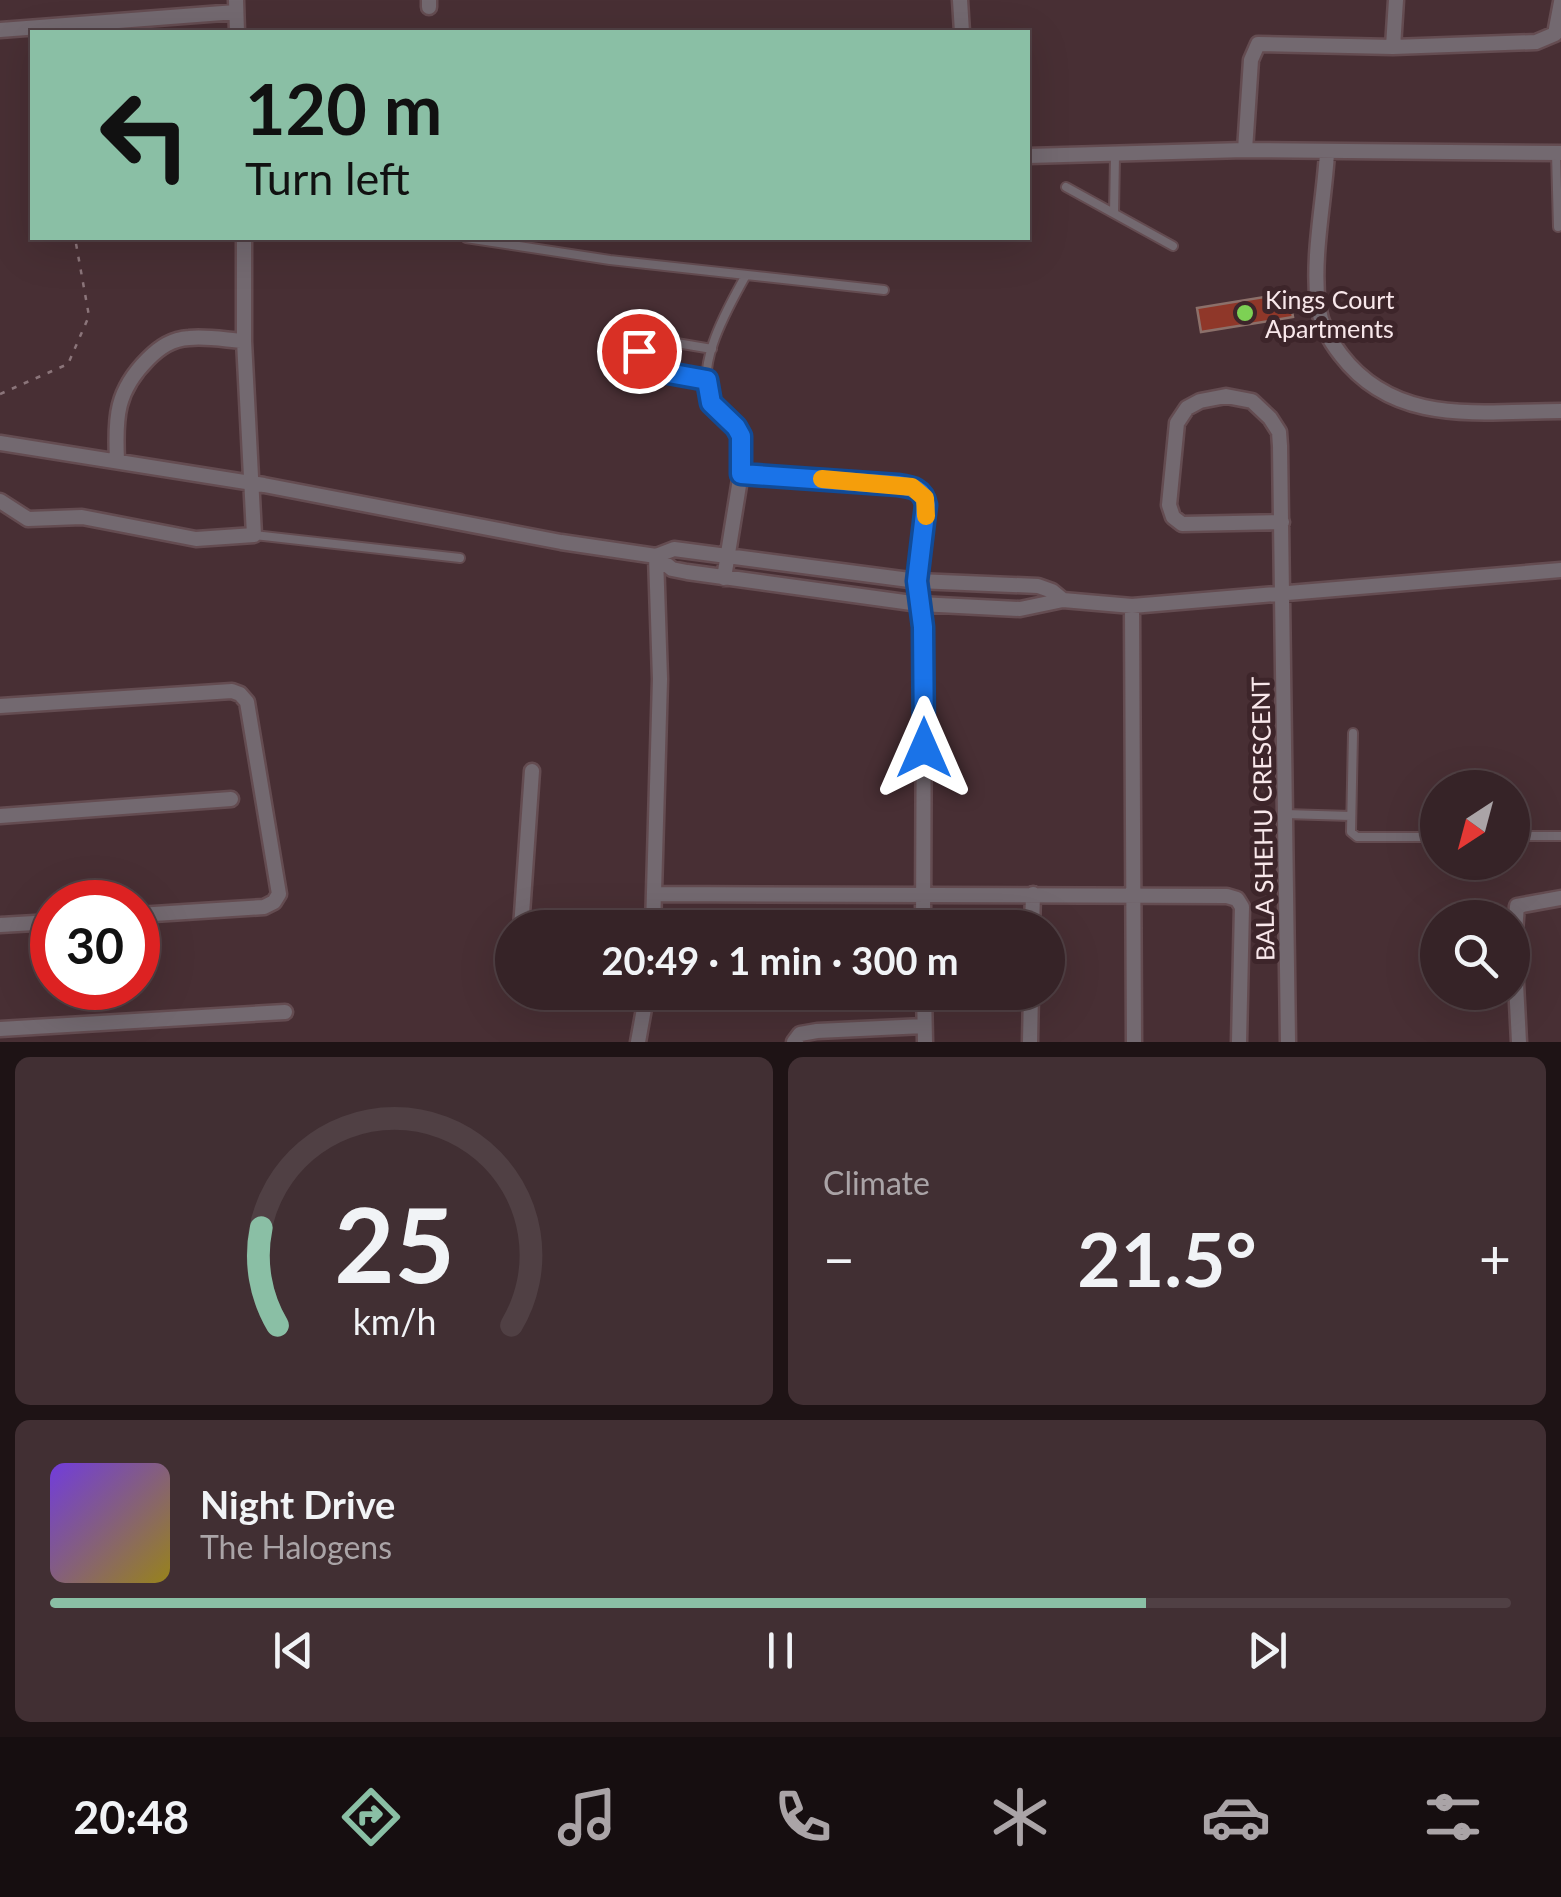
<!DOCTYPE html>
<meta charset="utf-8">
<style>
:root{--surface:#362327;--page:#412f33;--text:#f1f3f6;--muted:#aaa4a7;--line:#504044;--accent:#8abfa5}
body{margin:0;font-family:Lato,sans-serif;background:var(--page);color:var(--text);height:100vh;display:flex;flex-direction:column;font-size:38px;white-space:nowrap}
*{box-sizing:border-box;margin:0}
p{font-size:32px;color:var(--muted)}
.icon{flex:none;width:55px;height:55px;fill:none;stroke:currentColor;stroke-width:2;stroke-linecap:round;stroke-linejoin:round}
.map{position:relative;height:1042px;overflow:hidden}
.side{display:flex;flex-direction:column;gap:15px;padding:15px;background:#1e1315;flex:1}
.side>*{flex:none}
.hud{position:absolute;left:30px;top:30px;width:1000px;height:210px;border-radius:0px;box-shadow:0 10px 40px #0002,0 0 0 2px var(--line);background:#8abfa5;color:#111;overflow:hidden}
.needle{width:65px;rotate:216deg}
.controls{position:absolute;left:1420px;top:770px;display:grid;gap:20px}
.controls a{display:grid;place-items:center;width:110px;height:110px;border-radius:50%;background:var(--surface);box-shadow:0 10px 40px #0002,0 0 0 2px var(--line);font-size:50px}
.speed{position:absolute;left:30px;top:880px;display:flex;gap:20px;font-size:50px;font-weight:700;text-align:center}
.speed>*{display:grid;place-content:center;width:130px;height:130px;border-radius:50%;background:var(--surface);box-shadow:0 10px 40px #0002,0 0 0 2px var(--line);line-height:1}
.speed .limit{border:15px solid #d22;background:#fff;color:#111}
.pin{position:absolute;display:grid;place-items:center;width:85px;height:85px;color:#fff;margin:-42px;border:5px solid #fff;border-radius:50%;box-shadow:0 2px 10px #0007}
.me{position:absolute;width:110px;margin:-55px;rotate:0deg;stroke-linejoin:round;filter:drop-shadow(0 0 8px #0008)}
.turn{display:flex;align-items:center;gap:35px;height:210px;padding:0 50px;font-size:45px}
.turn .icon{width:130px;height:130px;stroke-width:2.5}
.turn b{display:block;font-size:70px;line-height:85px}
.big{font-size:75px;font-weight:700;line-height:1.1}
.side .widget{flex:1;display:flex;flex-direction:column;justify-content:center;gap:15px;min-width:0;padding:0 35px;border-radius:15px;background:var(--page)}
.side .dial{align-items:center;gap:0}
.dial svg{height:260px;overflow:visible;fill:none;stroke:var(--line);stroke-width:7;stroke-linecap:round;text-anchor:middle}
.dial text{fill:var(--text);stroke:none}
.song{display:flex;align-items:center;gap:30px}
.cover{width:120px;height:120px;border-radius:15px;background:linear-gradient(135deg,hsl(260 70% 55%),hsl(50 70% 35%))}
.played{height:10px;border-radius:5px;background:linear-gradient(90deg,var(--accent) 75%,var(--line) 75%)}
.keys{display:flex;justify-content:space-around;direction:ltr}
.heat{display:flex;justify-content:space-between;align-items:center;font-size:55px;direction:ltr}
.side .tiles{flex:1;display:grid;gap:15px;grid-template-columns:1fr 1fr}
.widget:last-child{grid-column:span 2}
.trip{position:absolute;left:495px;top:910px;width:570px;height:100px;border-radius:50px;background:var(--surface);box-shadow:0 10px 40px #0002,0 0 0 2px var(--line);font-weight:700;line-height:100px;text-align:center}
.menu{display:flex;height:160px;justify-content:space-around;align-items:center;background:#160e10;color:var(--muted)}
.menu .icon{width:70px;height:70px}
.menu .current{color:var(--accent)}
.menu b{font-size:45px;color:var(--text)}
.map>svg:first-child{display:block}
.building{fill:#8f3729;stroke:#8c706a;stroke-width:2.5}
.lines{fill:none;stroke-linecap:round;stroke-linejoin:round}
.service-casing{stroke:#644c51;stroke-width:12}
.minor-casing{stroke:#644c51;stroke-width:19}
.path{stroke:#8b757a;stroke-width:2.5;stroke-dasharray:5 8;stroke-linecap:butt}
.service{stroke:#736970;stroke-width:8}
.minor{stroke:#736970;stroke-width:14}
.route-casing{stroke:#114b97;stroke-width:25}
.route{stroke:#1a73e8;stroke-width:18}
.slow{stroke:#f59e0b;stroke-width:18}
.poi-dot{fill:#7dd154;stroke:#3d252a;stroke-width:4}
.labels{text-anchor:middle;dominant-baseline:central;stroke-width:10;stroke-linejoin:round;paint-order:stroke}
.poi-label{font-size:25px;fill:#f8e7ea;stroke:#3d252a;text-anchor:start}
.street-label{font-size:25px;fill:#f8e7ea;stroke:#3d252a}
</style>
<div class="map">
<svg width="1561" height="1042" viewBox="0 0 1561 1042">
<rect width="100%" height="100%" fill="#482f34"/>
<!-- building -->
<path class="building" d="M1289,293L1293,317L1201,332L1197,308Z"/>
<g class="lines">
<defs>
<path id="service" d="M1556,153L1558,227
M1066,187L1173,246
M1114,213L1115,156
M466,238L610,260L884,290
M707,380L657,371L640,358L641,345L653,339L712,349
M741,473C741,460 745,439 737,427C731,419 720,415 714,406C690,371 729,306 746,275
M254,535L460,558
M1353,733L1351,832L1357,837H1438
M1285,814L1351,816
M1512,836H1561"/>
<path id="minor" d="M236,0L237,32
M429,0V7
M960,0L962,32
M0,30L236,12
M1393,47L1396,0
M1245,150L1251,60L1258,44L1393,47L1536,42L1555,34L1561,2
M1327,153C1324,203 1312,256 1318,306C1321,325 1329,340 1341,355C1396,427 1481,411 1561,411
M1028,156L1245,150L1561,153
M0,443L264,485L561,542L656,556L674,549L917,581L1038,586L1052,591L1063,600
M117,460C115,417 116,391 148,359C160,347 172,339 189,338C207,336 227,340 244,341
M0,501L28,519L82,517L196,539L254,535L244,341V238
M1282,522L1182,524L1173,517L1169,505L1177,423L1187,408L1200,401L1226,396L1252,401L1270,418L1279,432L1280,446L1288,1042
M656,556L672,569L687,572L919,604L1020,609L1063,600L1132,606L1561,570
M724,578L741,473L912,487L925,498V520L917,581L924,673L923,928
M1132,606L1134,1042
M0,706L232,691L240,694L247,702L279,894L274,902L264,907L138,915
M0,816L231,799
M654,894L1227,896L1237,899L1242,907L1239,1042
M0,925L52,922
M521,928L532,771
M653,928L660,679L656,556
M1032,928L1033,894
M924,992L925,1042
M0,1029L285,1012
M638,1042L647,992
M794,1042L800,1034L817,1031L924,1026
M1030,1042L1031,992
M1519,1042L1514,944L1517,906L1561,898"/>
</defs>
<!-- service casing -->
<use href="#service" class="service-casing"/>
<!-- minor casing -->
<use href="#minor" class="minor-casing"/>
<!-- path -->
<path class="path" d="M0,394L68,364L89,316L75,238"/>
<!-- service -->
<use href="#service" class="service"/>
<!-- minor -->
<use href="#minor" class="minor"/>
</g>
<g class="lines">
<defs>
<path id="route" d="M639,351L640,358L657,371L707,380L711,403L736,427L741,436V474L898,485C913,487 923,489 926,505L917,581L923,627L924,748"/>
</defs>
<!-- route casing -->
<use href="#route" class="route-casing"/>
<!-- route -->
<use href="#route" class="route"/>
<!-- slow -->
<path class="slow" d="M822,479L912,487L925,498L926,516"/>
</g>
<!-- markers -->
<circle class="poi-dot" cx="1245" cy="313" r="10"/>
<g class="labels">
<!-- poi labels -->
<g class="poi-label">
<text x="1265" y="299">Kings Court<tspan x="1265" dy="29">Apartments</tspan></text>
</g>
<!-- street labels -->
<g class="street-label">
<text transform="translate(1262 819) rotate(-91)">BALA SHEHU CRESCENT</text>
</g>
</g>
</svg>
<div class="controls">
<a><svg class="needle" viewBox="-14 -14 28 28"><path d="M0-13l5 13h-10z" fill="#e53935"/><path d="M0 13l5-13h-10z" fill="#aaa4a7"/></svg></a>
<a><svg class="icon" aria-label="search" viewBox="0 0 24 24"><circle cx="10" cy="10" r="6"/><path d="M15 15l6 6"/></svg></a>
</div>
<div class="speed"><div class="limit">30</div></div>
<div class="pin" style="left:639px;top:351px;background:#d93025"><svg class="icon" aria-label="arrive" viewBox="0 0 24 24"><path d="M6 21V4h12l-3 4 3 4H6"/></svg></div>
<svg class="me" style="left:924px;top:748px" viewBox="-20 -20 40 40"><path d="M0-17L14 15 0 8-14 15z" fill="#1a73e8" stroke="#fff" stroke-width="4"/></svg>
<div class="trip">20:49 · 1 min · 300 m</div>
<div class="hud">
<div class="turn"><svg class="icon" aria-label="left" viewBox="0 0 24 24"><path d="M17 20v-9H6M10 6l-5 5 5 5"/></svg><div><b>120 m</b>Turn left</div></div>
</div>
</div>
<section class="side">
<div class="tiles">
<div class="widget dial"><svg viewBox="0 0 100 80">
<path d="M14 69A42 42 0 1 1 86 69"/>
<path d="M14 69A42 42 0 0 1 9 39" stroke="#8abfa5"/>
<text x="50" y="56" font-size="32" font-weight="700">25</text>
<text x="50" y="72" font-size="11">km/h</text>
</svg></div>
<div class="widget"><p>Climate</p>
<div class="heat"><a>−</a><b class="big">21.5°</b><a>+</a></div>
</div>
<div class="widget">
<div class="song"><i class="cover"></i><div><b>Night Drive</b><p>The Halogens</p></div></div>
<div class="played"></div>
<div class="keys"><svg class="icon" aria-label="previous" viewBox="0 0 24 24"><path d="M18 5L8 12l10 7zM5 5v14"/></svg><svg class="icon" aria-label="pause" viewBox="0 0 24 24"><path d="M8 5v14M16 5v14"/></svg><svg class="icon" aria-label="next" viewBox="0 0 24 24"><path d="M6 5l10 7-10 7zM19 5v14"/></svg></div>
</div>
</div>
</section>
<nav class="menu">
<b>20:48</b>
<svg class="icon current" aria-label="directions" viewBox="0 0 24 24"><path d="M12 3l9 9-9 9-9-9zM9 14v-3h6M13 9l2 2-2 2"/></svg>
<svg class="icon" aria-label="music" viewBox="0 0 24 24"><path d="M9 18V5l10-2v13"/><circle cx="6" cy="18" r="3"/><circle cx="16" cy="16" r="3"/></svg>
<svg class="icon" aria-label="phone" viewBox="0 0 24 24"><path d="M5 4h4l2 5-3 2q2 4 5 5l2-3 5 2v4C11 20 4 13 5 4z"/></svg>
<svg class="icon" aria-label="climate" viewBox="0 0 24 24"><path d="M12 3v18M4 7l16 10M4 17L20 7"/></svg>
<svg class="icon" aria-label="car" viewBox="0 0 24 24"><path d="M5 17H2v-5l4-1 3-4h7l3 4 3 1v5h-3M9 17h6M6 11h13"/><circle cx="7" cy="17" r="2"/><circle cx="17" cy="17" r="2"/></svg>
<svg class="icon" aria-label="filters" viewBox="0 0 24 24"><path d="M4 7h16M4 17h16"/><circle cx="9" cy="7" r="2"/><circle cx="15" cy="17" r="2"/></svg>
</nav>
